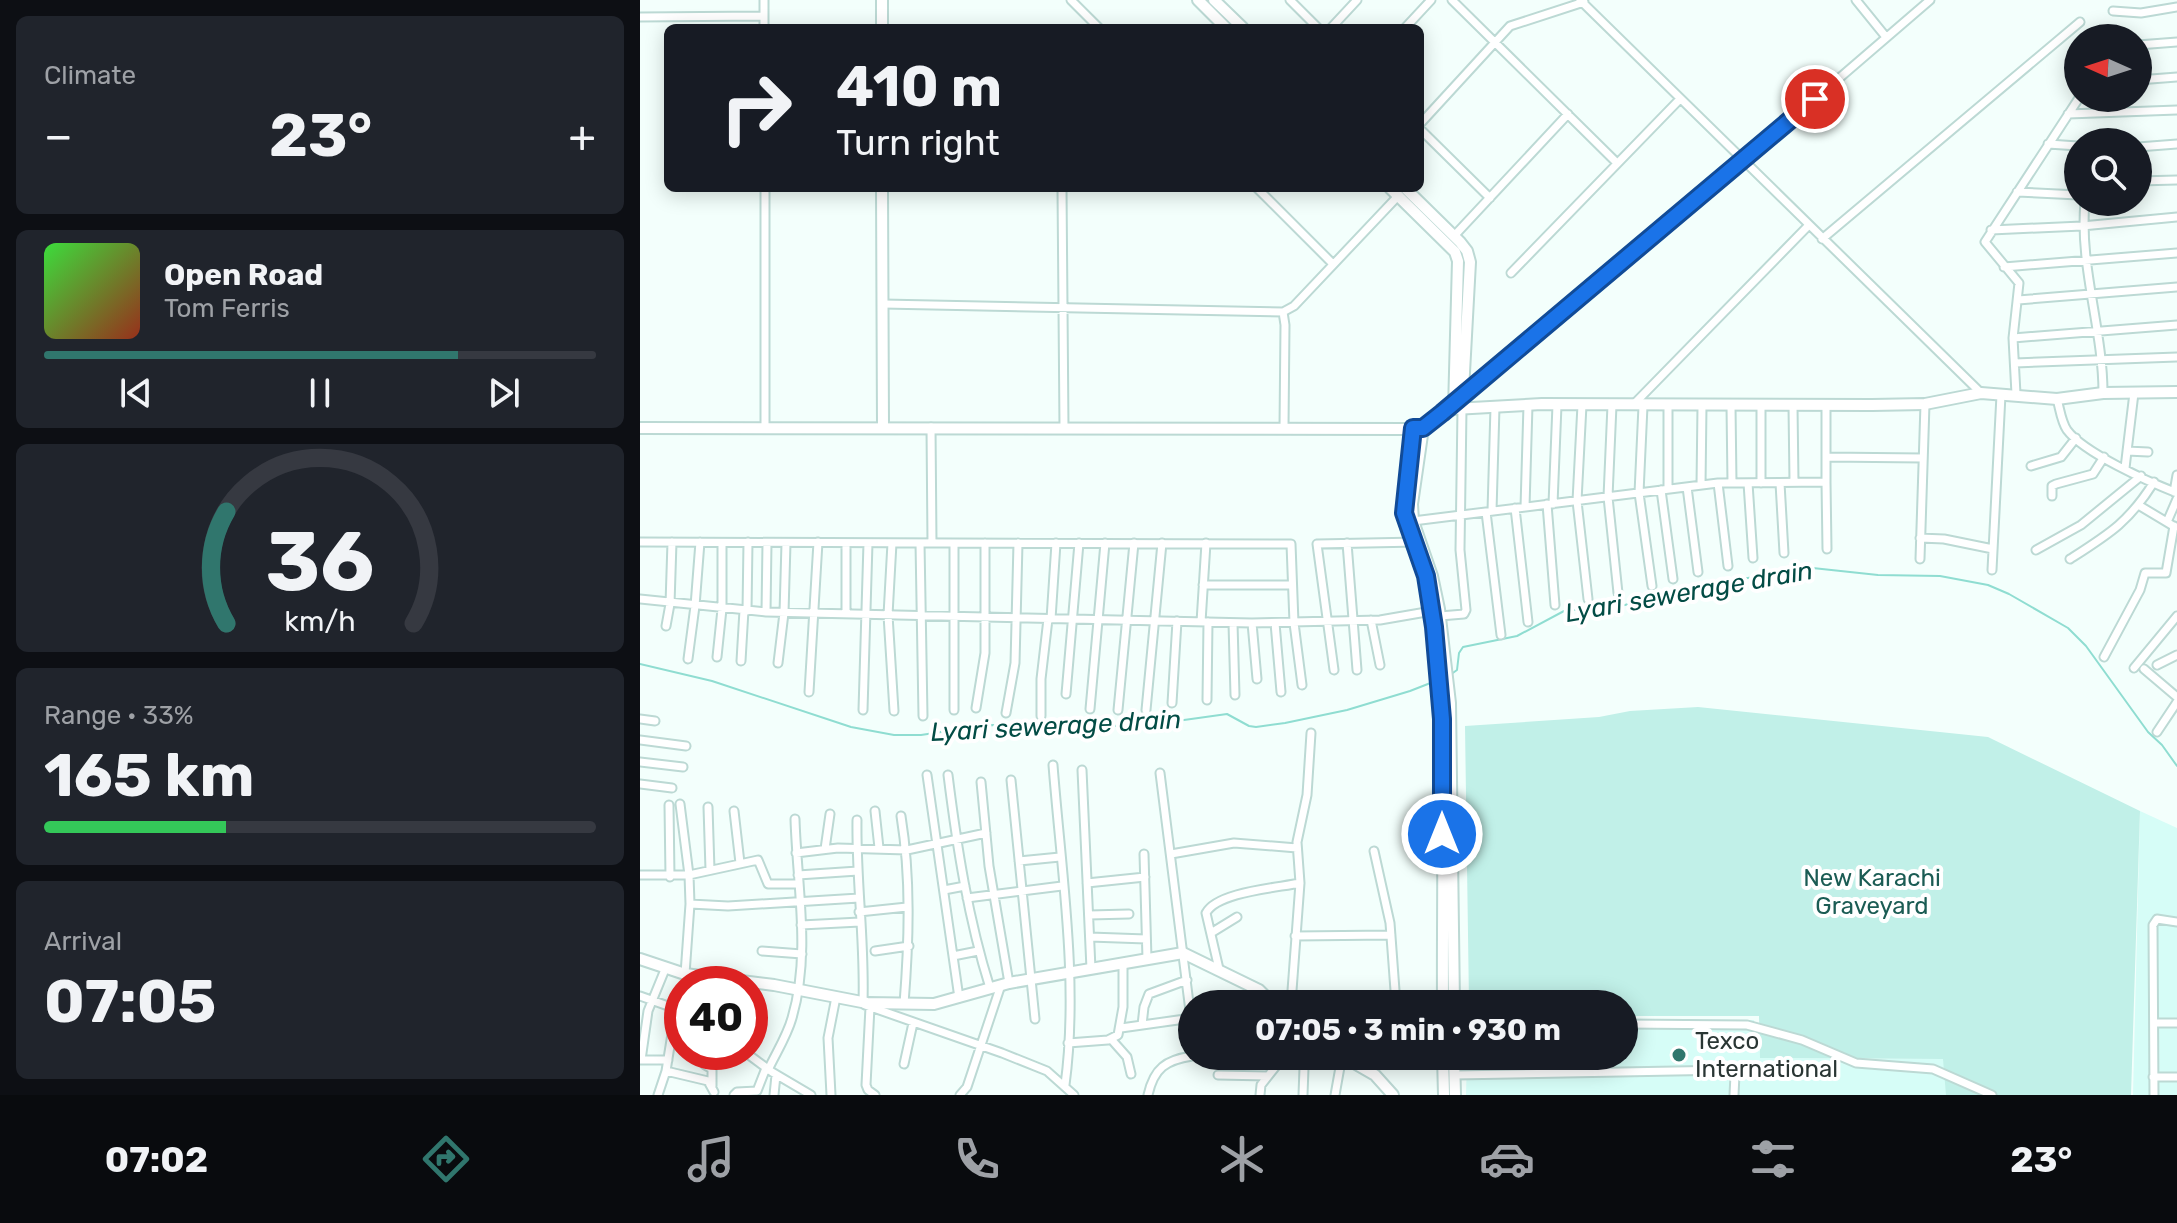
<!DOCTYPE html>
<meta charset="utf-8">
<style>
:root{--surface:#171b24;--page:#20242c;--text:#f1f3f6;--muted:#9ea1a6;--line:#363941;--accent:#30766d}
body{margin:0;font-family:Rubik,sans-serif;background:var(--page);color:var(--text);height:100vh;display:flex;flex-direction:column;font-size:30px;white-space:nowrap}
*{box-sizing:border-box;margin:0}
p{font-size:26px;color:var(--muted)}
.icon{flex:none;width:44px;height:44px;fill:none;stroke:currentColor;stroke-width:2;stroke-linecap:round;stroke-linejoin:round}
.map{position:relative;flex:1;overflow:hidden}
.details{display:flex;flex-direction:column;gap:16px;padding:16px;background:#0d0f14;width:640px}
.details>*{flex:none}
.guide{position:absolute;left:24px;top:24px;width:760px;height:168px;border-radius:12px;box-shadow:0 4px 20px #0003;background:#171b24;color:var(--text);overflow:hidden}
.needle{width:52px;rotate:273deg}
.tools{position:absolute;left:1424px;top:24px;display:grid;gap:16px}
.tools a{display:grid;place-items:center;width:88px;height:88px;border-radius:50%;background:var(--surface);box-shadow:0 4px 20px #0003;font-size:40px}
.speed{position:absolute;left:24px;top:966px;display:flex;gap:16px;font-size:40px;font-weight:700;text-align:center}
.speed>*{display:grid;place-content:center;width:104px;height:104px;border-radius:50%;background:var(--surface);box-shadow:0 4px 20px #0003;line-height:1}
.speed .limit{border:12px solid #d22;background:#fff;color:#111}
.pin{position:absolute;display:grid;place-items:center;width:68px;height:68px;color:#fff;margin:-34px;border:4px solid #fff;border-radius:50%;box-shadow:0 2px 8px #0007}
.me{position:absolute;width:88px;margin:-44px;rotate:0deg;stroke-linejoin:round;filter:drop-shadow(0 0 6px #0008)}
.turn{display:flex;align-items:center;gap:28px;height:168px;padding:0 40px;font-size:36px}
.turn .icon{width:104px;height:104px;stroke-width:2.5}
.turn b{display:block;font-size:56px;line-height:68px}
.big{font-size:60px;font-weight:700;line-height:1.1}
.details .tile{flex:1;display:flex;flex-direction:column;justify-content:center;gap:12px;min-width:0;padding:0 28px;border-radius:12px;background:var(--page)}
.details .dial{align-items:center;gap:0}
.dial svg{height:208px;overflow:visible;fill:none;stroke:var(--line);stroke-width:7;stroke-linecap:round;text-anchor:middle}
.dial text{fill:var(--text);stroke:none}
.song{display:flex;align-items:center;gap:24px}
.cover{width:96px;height:96px;border-radius:12px;background:linear-gradient(135deg,hsl(120 70% 55%),hsl(10 70% 35%))}
.played{height:8px;border-radius:4px;background:linear-gradient(90deg,var(--accent) 75%,var(--line) 75%)}
.keys{display:flex;justify-content:space-around;direction:ltr}
.heat{display:flex;justify-content:space-between;align-items:center;font-size:44px;direction:ltr}
.charge{height:12px;border-radius:6px;background:linear-gradient(90deg,#34c759 33%,var(--line) 0)}
.trip{position:absolute;left:538px;top:990px;width:460px;height:80px;border-radius:40px;background:var(--surface);box-shadow:0 4px 20px #0003;font-weight:700;line-height:80px;text-align:center}
.tab-bar{display:flex;height:128px;justify-content:space-around;align-items:center;background:#090b0e;color:var(--muted)}
.tab-bar .icon{width:56px;height:56px}
.tab-bar .current{color:var(--accent)}
.tab-bar b{font-size:36px;color:var(--text)}
main{display:flex;flex:1;min-height:0}
.map>svg:first-child{display:block}
.built{fill:#d6fdf7}
.green{fill:#c1f0e8}
.lines{fill:none;stroke-linecap:round;stroke-linejoin:round}
.stream{stroke:#8fddd1;stroke-width:2}
.street-casing{stroke:#bcd9d4;stroke-width:11}
.secondary-casing{stroke:#bcd9d4;stroke-width:14}
.street{stroke:#fff;stroke-width:7}
.secondary{stroke:#fff;stroke-width:10}
.route-casing{stroke:#114b97;stroke-width:20}
.route{stroke:#1a73e8;stroke-width:14}
.poi-dot{fill:#30766d;stroke:#fff;stroke-width:3}
.labels{text-anchor:middle;dominant-baseline:central;stroke-width:8;stroke-linejoin:round;paint-order:stroke}
.park-label{font-size:24px;fill:#1b5c54;stroke:#fff}
.poi-label{font-size:24px;fill:#2a3634;stroke:#fff;text-anchor:start}
.water-label{font-size:26px;font-style:italic;fill:#034c45;stroke:#fff}
</style>
<main>
<section class="details">
<div class="tile"><p>Climate</p>
<div class="heat"><a>−</a><b class="big">23°</b><a>+</a></div>
</div>
<div class="tile">
<div class="song"><i class="cover"></i><div><b>Open Road</b><p>Tom Ferris</p></div></div>
<div class="played"></div>
<div class="keys"><svg class="icon" aria-label="previous" viewBox="0 0 24 24"><path d="M18 5L8 12l10 7zM5 5v14"/></svg><svg class="icon" aria-label="pause" viewBox="0 0 24 24"><path d="M8 5v14M16 5v14"/></svg><svg class="icon" aria-label="next" viewBox="0 0 24 24"><path d="M6 5l10 7-10 7zM19 5v14"/></svg></div>
</div>
<div class="tile dial"><svg viewBox="0 0 100 80">
<path d="M14 69A42 42 0 1 1 86 69"/>
<path d="M14 69A42 42 0 0 1 14 26" stroke="#30766d"/>
<text x="50" y="56" font-size="32" font-weight="700">36</text>
<text x="50" y="72" font-size="11">km/h</text>
</svg></div>
<div class="tile"><p>Range · 33%</p><b class="big">165 km</b><div class="charge"></div></div>
<div class="tile"><p>Arrival</p><b class="big">07:05</b></div>
</section>
<div class="map">
<svg width="1537" height="1095" viewBox="0 0 1537 1095">
<rect width="100%" height="100%" fill="#f3fffc"/>
<!-- built -->
<path class="built" d="M1500,811L1537,828V1095H1493Z
M1114,1020L1121,1058L1306,1059L1308,1095H826L827,1056H984V1021Z"/>
<!-- green -->
<path class="green" d="M1058,707L1348,737L1500,811L1491,1095H1306L1303,1059L1120,1058L1119,1016H984V1004H829L825,726L959,717L990,711Z"/>
<g class="lines">
<!-- stream -->
<path class="stream" d="M0,664L72,681L211,727L254,735H281L347,725L501,726L587,714L609,726L616,727L645,723L707,710L770,691L793,682
M810,675L817,670L819,653L823,647L877,636L924,611L985,605L1041,588L1121,576L1154,566L1238,575L1300,576L1348,585L1369,594L1428,628L1446,646L1508,732L1522,745L1537,766"/>
<defs>
<path id="street" d="M124,0V28
M431,0L459,28
M650,0L678,28
M812,0L977,163
M940,0L1341,393
M1216,0L1246,37
M1473,11L1501,13L1537,7
M0,17L124,16
M691,28L717,0
M765,28L791,0
M1498,45L1537,42
M1498,80L1537,77
M1428,114L1537,110
M780,124L870,26L944,2
M780,129L850,198
M1408,144L1438,146
M1498,147L1537,144
M1498,181L1537,180
M125,188V427
M422,188L424,427
M617,188L692,263
M1377,192L1438,195
M1445,202C1439,266 1463,329 1463,393
M1351,230L1442,226L1537,217
M814,236L928,114
M1182,239L1440,22
M1364,267L1537,253
M871,273L1040,99
M1378,300L1537,287
M243,304L643,312L645,325L644,427
M643,312L654,306L759,195
M1373,338L1537,325
M1375,363L1537,357
M1376,394L1373,338L1379,283L1345,242L1439,98
M821,396L1103,161L1290,0
M1417,399C1420,409 1421,421 1427,430C1444,453 1509,482 1537,493
M994,404L1168,226
M942,405L937,501L948,599
M972,405L968,497L978,593
M1003,406L999,493L1012,586
M1091,406L1092,483
M1121,406V483
M1153,406L1154,482
M291,427L292,543
M1487,451L1508,452
M1186,457L1283,458
M1391,466L1421,457L1436,438
M1485,468L1494,393
M1186,482L1187,549
M1078,483L1088,566
M1108,483L1113,558
M1140,483L1144,553
M1061,485L1062,406
M1047,487L1058,572
M1028,489V406
M1021,490L1033,579
M1534,492L1537,475
M1412,496V486L1416,484L1453,474L1464,457
M907,504L915,605
M913,504L917,405
M1500,506L1535,527
M885,507L888,405
M875,508L888,622
M852,511L855,407
M846,512L861,635
M773,521L1078,483L1186,482V406
M1527,522L1537,499
M1280,538L1304,539L1353,549
M0,542L651,544L654,623L662,685
M252,543L248,615L254,711
M280,543L283,716
M314,543V710
M707,543L717,670
M1396,550L1441,525L1501,476
M1280,559L1285,404
M1430,559C1469,534 1489,522 1514,482
M1352,570L1361,395
M563,585H652
M0,599L126,612L612,623L740,620L792,611
M107,611L108,542
M126,612L127,543
M206,614V543
M800,616L824,614L826,610L820,550L822,409
M411,619L416,543
M731,620L740,665
M561,622L566,543
M593,623L595,695
M612,623L617,679
M635,623L641,692
M26,626L30,604L32,542
M77,657L82,609V543
M1464,657L1500,590L1505,573H1526L1534,526
M48,659L55,606L60,542
M101,661L104,610
M138,663L144,613L146,543
M1517,665L1537,655
M1494,668L1537,616
M1504,669L1537,697
M694,670L677,544L778,542
M169,692L178,542
M426,694L439,543
M567,700L568,622
M532,703L537,621
M336,708L345,653V543
M450,709L465,543
M223,710L228,543
M478,710L494,543
M506,710L522,543
M366,713L375,663L378,543
M401,716V679L408,619
M0,719L15,721
M1517,732L1537,702
M0,740L46,746
M0,762L43,767
M413,765C421,869 439,982 425,1085
M442,770L451,969
M520,773L551,1019
M287,775L319,998
M308,775C317,847 328,918 350,988
M371,780L395,1019
M341,782L349,866L369,983
M0,784L32,788
M40,804L49,875L50,904L45,974
M29,805L30,877
M68,807L70,870
M94,811L100,863
M235,811L239,848
M261,816C271,878 269,941 264,1004
M217,820C216,881 225,941 223,1002
M185,849L190,814
M734,851L750,923L756,1004
M156,853L198,848L267,850L346,833
M504,854L507,959
M531,854L594,843L657,848
M379,861L420,857
M0,875H49L118,860L128,884H158
M158,875L218,871
M447,883L505,877
M304,890L325,886
M327,898L422,886
M50,904L88,906L219,898
M219,912L267,907
M449,915L489,914
M161,925L220,922
M571,933L597,917
M655,936L751,935
M450,937L506,939
M122,951L162,954
M235,951L269,946
M313,956L338,951
M579,969L566,913C577,892 636,888 660,883
M0,996L42,1011
M651,1004L660,883L657,842L667,795L671,733
M225,1005L362,1053L407,1071L434,1095
M230,1007L226,1085L228,1090L235,1095
M1514,1023H1537
M984,1024L1107,1025L1162,1040L1216,1063L1293,1069L1352,1095
M502,1025L504,1007L509,994L547,980
M481,1028L552,1018
M471,1039L487,1057L491,1074
M428,1043L468,1040L478,1035L483,1007V963
M105,1052L132,1072L171,1095
M0,1060H28
M1,1060L8,1011L26,967
M264,1064L273,1023
M65,1065L72,1069V1086
M128,1070C136,1053 147,1036 152,1018C171,954 157,886 155,819
M26,1071L68,1081L74,1092
M578,1075L628,1076
M814,1075L1090,1070L1095,1075L1094,1095
M1513,1077H1537
M18,1095L26,1071L36,1009
M94,1095L97,1092L117,1091L126,1068
M134,1095L136,1075
M191,1095L188,1038L196,997
M320,1095L327,1087L361,985
M508,1095C514,1068 526,1060 552,1056
M620,1095L621,1085L644,1056
M663,1095L664,1068L669,1056
M695,1095L702,1056
M1514,1095L1513,925L1517,919L1537,922"/>
<path id="secondary" d="M242,0V28
M558,0L586,28
M574,0L603,28
M242,188L243,426
M750,188L815,252L818,261L814,409
M765,188L820,242L827,251L830,262L822,409
M0,428L767,429C792,427 792,415 814,409L902,404L1232,405L1285,404L1341,393L1417,399L1463,393L1537,392
M773,428L764,513L777,553
M783,428L772,504L773,521L792,576L799,609L810,703L814,1004
M787,583C809,722 802,864 803,1004
M0,959L45,974L134,985L227,1003L294,1004L369,983L543,953L619,990L633,1004
M702,1056L735,1075L753,1095
M803,1056L804,1095
M814,1056L815,1095"/>
</defs>
<!-- street casing -->
<use href="#street" class="street-casing"/>
<!-- secondary casing -->
<use href="#secondary" class="secondary-casing"/>
<!-- street -->
<use href="#street" class="street"/>
<!-- secondary -->
<use href="#secondary" class="secondary"/>
</g>
<g class="lines">
<defs>
<path id="route" d="M802,834V719L794,627L786,576L764,513L773,428H783L802,413L1175,99"/>
</defs>
<!-- route casing -->
<use href="#route" class="route-casing"/>
<!-- route -->
<use href="#route" class="route"/>
</g>
<!-- markers -->
<circle class="poi-dot" cx="1039" cy="1055" r="8"/>
<g class="labels">
<!-- park labels -->
<g class="park-label">
<text x="1232" y="878">New Karachi<tspan x="1232" dy="28">Graveyard</tspan></text>
</g>
<!-- poi labels -->
<g class="poi-label">
<text x="1055" y="1041">Texco<tspan x="1055" dy="28">International</tspan></text>
</g>
<!-- water labels -->
<g class="water-label">
<text transform="translate(1049 592) rotate(-10)">Lyari sewerage drain</text>
<text transform="translate(416 726) rotate(-3)">Lyari sewerage drain</text>
</g>
</g>
</svg>
<div class="tools">
<a><svg class="needle" viewBox="-14 -14 28 28"><path d="M0-13l5 13h-10z" fill="#e53935"/><path d="M0 13l5-13h-10z" fill="#9ea1a6"/></svg></a>
<a><svg class="icon" aria-label="search" viewBox="0 0 24 24"><circle cx="10" cy="10" r="6"/><path d="M15 15l6 6"/></svg></a>
</div>
<div class="speed"><div class="limit">40</div></div>
<div class="pin" style="left:1175px;top:99px;background:#d93025"><svg class="icon" aria-label="arrive" viewBox="0 0 24 24"><path d="M6 21V4h12l-3 4 3 4H6"/></svg></div>
<svg class="me" style="left:802px;top:834px" viewBox="-20 -20 40 40"><circle r="17" fill="#1a73e8" stroke="#fff" stroke-width="3"/><path d="M0-11L8 9 0 5-8 9z" fill="#fff"/></svg>
<div class="trip">07:05 · 3 min · 930 m</div>
<div class="guide">
<div class="turn"><svg class="icon" aria-label="right" viewBox="0 0 24 24"><path d="M7 20v-9h11M14 6l5 5-5 5"/></svg><div><b>410 m</b>Turn right</div></div>
</div>
</div>
</main>
<nav class="tab-bar">
<b>07:02</b>
<svg class="icon current" aria-label="directions" viewBox="0 0 24 24"><path d="M12 3l9 9-9 9-9-9zM9 14v-3h6M13 9l2 2-2 2"/></svg>
<svg class="icon" aria-label="music" viewBox="0 0 24 24"><path d="M9 18V5l10-2v13"/><circle cx="6" cy="18" r="3"/><circle cx="16" cy="16" r="3"/></svg>
<svg class="icon" aria-label="phone" viewBox="0 0 24 24"><path d="M5 4h4l2 5-3 2q2 4 5 5l2-3 5 2v4C11 20 4 13 5 4z"/></svg>
<svg class="icon" aria-label="climate" viewBox="0 0 24 24"><path d="M12 3v18M4 7l16 10M4 17L20 7"/></svg>
<svg class="icon" aria-label="car" viewBox="0 0 24 24"><path d="M5 17H2v-5l4-1 3-4h7l3 4 3 1v5h-3M9 17h6M6 11h13"/><circle cx="7" cy="17" r="2"/><circle cx="17" cy="17" r="2"/></svg>
<svg class="icon" aria-label="filters" viewBox="0 0 24 24"><path d="M4 7h16M4 17h16"/><circle cx="9" cy="7" r="2"/><circle cx="15" cy="17" r="2"/></svg>
<b>23°</b>
</nav>
